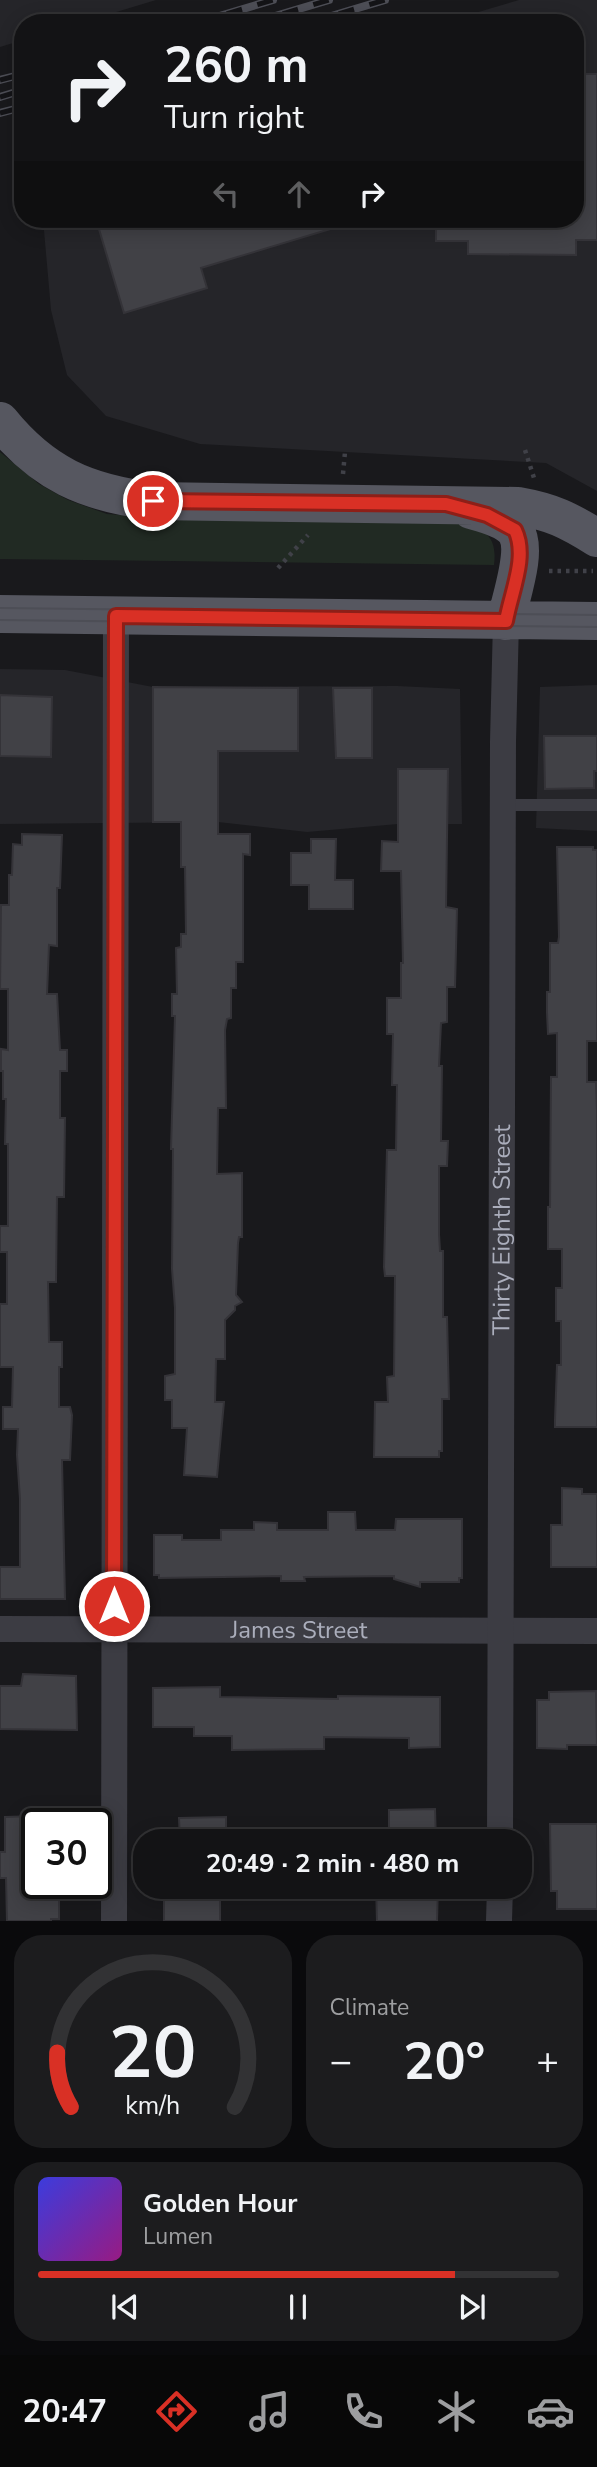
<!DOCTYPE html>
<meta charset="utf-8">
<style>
:root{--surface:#131315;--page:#1c1c1e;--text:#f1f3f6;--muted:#9d9ea0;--line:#323234;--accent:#d93025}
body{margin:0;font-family:"Nunito Sans",sans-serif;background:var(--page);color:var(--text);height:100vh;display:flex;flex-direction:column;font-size:26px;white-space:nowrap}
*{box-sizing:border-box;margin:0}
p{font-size:23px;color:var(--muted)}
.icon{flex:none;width:38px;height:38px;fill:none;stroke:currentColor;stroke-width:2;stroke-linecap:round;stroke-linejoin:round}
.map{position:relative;height:1921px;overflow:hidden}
.drawer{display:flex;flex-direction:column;gap:14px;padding:14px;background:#0a0a0c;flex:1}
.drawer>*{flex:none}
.guide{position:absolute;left:14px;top:14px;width:570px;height:214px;border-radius:28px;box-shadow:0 4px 18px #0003,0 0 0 2px var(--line);background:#131315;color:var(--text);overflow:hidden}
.speed{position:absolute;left:21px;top:1808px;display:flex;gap:14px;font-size:35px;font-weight:700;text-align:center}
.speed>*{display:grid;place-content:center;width:91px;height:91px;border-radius:50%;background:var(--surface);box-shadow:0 4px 18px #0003,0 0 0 2px var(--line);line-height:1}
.speed .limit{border:4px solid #111;border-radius:10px;background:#fff;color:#111}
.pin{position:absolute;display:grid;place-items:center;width:60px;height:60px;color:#fff;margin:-30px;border:4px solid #fff;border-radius:50%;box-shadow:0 2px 7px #0007}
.me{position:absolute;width:77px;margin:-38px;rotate:0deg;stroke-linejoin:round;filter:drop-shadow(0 0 5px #0008)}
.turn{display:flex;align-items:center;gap:24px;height:147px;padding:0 35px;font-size:32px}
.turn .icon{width:91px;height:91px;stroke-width:2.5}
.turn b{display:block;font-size:49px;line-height:60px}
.lanes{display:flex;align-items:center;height:66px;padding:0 35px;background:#0003;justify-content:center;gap:35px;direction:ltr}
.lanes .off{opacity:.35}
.big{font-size:52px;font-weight:700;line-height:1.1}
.drawer .tile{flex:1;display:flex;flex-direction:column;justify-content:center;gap:10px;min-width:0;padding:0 24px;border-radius:28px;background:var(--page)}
.drawer .dial{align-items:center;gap:0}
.dial svg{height:182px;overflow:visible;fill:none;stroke:var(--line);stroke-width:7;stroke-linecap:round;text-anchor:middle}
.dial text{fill:var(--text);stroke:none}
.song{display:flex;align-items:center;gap:21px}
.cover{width:84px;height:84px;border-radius:10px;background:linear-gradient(135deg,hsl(240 70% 55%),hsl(310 70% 35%))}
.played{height:7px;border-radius:4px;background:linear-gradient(90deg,var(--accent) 80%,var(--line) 80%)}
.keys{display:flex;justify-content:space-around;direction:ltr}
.heat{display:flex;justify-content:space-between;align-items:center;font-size:38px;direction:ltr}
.drawer .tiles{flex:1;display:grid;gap:14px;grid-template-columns:1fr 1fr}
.tile:last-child{grid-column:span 2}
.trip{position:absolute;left:133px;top:1829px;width:399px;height:70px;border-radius:28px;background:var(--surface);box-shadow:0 4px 18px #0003,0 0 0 2px var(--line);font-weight:700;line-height:70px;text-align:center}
.tabs{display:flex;height:112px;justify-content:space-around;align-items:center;background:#080808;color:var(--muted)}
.tabs .icon{width:49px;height:49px}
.tabs .selected{color:var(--accent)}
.tabs b{font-size:32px;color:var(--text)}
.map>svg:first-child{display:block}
.built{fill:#252529}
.green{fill:#212a23}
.building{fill:#414146;stroke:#343338;stroke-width:2}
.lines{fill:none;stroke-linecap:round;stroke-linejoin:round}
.path{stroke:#404148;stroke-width:4.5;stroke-dasharray:3.5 5;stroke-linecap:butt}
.service{stroke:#3c3c43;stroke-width:12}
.minor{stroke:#3c3c43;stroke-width:26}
.primary{stroke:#565760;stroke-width:38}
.tram{stroke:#4d4e56;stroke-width:2}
.rail-casing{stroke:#4d4e56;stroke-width:8}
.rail{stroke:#141417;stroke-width:5;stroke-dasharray:16;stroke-linecap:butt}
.route-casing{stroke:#8d1f18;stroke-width:18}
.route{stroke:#d93025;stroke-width:12}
.labels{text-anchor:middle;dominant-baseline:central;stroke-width:7;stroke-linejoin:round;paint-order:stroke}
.street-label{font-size:24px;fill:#abaebc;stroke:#141417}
</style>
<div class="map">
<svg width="597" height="1921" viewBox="0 0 597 1921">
<rect width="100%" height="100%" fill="#19191c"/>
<!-- built -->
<path class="built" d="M0,0H156L80,23H23V40L0,47Z
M519,0H597V491L546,463L200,444L106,416L67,375L51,310L43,219H576V23H441Z
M0,669L65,670L153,687L397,686L460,689L462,824H398L307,832L218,822L0,824Z
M597,685V831L536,828L540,687Z"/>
<!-- green -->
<path class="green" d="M0,452L39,484L68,500L107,514L174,519L466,522C489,532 497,540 494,565L0,559Z"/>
<!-- building -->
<path class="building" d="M576,74H597V240H576V255L468,254V241H436V219H576Z
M96,219H347V224L201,268L207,288L124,313Z
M153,687L298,688V751H218V834H250V855L243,854V962H236V988H231V1018L227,1019L225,1030L226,1108H218L217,1174L242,1173V1237H239L238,1243L236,1295L242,1302L235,1306V1310L225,1320V1359H216L215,1402H224L217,1477L184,1475L187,1428H172V1400H165V1376L175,1374V1308L172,1269L173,1149H171L175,1016H172V994H177L176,948L181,947V934H186L185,867H181V822H153Z
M333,688H372V758H336Z
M0,695L52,697L51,757L0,756Z
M544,736H597V771H594V788L545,789Z
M398,769H448L446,907L457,909L455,987H447V1022L441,1023L439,1066H442L441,1141H448L447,1166H439V1234L440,1251H443V1317H447L449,1399H442V1451H439V1457H374L375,1402H388L387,1377L394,1376L395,1276H385L384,1267L387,1150H396L397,1085H392L393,1034H387V998H401V963H403L401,871H381L382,841L398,842Z
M22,834L62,835L60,888H57V946L49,945L47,994H57L60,1050H67V1071H60V1118H65L64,1197H57L56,1282H48L49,1342H62V1367H59V1407H70L72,1415L70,1460H62L65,1599H0V1567H20V1499L17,1455L18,1429H3V1407H12L13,1367H0V1304H7V1252H0V1226H8V1144H5L6,1099H3V1071H1V1049L8,1050V989H0L1,905H9V875H12L13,844L22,845Z
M311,839H336L335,880H353V909H309V885H291V853H311Z
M557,847H593V850H597V1041H587V1082H596L597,1109V1427H555V1420L557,1365H561V1321H556V1288H562V1249H548V1207H550L551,1077H557V1033L548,1034L547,1013V992H550V943H558L559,937Z
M562,1488L582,1489V1494H597V1567H551V1525H562Z
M328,1512H355L356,1530H395L396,1519H462V1578H459V1582H420V1587L394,1579V1576L304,1577L305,1581H281V1576L159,1578V1575H154V1535H182V1540H221V1530H254V1522L277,1523V1530H328Z
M23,1674L76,1676L77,1730L0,1729V1686H21Z
M220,1687V1697L338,1699V1696L440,1697V1747L409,1748V1738L324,1737V1749L232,1750V1736H194V1727H153V1688Z
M596,1691L597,1745H567V1749L537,1748V1700H549V1692Z
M435,1809L436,1841H389V1810Z
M37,1816V1888H59V1919H51V1921H7L6,1878H0V1852H5V1817Z
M226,1817V1841H180L179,1818Z
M550,1824H597V1909H557V1891H551Z
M164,1886H220V1921H164Z
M376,1886H438L437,1921H377Z"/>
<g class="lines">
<!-- path -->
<path class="path" d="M525,450L534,478
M343,474L345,452
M278,568L308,535
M549,571H593"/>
<!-- service -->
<path class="service" d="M503,805H597"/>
<!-- minor -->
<g class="minor">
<path id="s1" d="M0,1629L597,1631"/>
<path id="s2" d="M500,1841L503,742L506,621"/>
<path d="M114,1921L116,616"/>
<path d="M499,1921L500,1886"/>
</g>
<!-- primary -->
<path class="primary" d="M0,421C43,474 86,493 153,501L518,506C552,512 568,520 597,538
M471,510C485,514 507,519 516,532C528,551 510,599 506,621
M0,614L597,621"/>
<!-- tram -->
<path class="tram" d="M0,608L597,615
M0,620L597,627"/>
<defs>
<path id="rail" d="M196,23L273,0
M252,23L329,0
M308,23L385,0
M0,80L23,74
M0,97L23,90
M0,113L23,107"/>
</defs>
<!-- rail casing -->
<use href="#rail" class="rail-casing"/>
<!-- rail -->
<use href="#rail" class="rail"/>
</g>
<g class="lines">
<defs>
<path id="route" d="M114,1606L116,616L506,621C511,592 528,557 515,530L487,515L446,504L153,501"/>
</defs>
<!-- route casing -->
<use href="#route" class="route-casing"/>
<!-- route -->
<use href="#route" class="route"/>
</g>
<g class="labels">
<!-- street labels -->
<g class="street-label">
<text stroke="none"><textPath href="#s2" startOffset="611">Thirty Eighth Street</textPath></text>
<text stroke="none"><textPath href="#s1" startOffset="299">James Street</textPath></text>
</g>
</g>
</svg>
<div class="speed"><div class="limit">30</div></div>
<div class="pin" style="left:153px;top:501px;background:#d93025"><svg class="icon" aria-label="arrive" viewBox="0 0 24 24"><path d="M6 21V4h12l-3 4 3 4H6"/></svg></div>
<svg class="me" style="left:114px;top:1606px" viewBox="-20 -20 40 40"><circle r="17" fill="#d93025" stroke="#fff" stroke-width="3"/><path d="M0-11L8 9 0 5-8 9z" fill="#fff"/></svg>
<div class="trip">20:49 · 2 min · 480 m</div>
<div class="guide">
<div class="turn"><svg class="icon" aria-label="right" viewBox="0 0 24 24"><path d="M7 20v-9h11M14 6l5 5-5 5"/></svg><div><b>260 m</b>Turn right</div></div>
<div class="lanes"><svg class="icon off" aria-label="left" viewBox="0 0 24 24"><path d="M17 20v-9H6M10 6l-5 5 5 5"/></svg><svg class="icon off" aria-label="ahead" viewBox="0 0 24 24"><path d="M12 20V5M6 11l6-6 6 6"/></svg><svg class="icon" aria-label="right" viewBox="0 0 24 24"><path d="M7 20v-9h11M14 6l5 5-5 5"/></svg></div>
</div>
</div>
<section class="drawer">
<div class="tiles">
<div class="tile dial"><svg viewBox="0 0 100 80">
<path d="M14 69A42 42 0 1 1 86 69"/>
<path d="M14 69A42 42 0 0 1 8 45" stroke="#d93025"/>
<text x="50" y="56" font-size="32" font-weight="700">20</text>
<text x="50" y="72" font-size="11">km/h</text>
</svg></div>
<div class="tile"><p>Climate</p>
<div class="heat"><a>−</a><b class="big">20°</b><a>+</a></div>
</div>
<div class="tile">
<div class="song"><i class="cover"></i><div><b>Golden Hour</b><p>Lumen</p></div></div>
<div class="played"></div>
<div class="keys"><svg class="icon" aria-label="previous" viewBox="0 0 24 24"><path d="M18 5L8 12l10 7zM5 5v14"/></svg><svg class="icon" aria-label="pause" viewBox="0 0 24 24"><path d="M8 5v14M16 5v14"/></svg><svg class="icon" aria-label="next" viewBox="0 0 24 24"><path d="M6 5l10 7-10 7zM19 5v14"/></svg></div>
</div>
</div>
</section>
<nav class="tabs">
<b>20:47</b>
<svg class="icon selected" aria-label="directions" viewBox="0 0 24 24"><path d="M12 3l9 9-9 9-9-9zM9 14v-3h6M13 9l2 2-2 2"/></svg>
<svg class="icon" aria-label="music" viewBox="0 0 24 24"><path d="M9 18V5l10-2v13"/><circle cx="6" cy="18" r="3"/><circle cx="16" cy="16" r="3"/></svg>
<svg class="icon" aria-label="phone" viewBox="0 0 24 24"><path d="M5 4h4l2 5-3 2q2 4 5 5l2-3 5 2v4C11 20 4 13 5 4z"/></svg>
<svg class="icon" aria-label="climate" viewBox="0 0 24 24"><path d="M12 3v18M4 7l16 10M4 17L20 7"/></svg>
<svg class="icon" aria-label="car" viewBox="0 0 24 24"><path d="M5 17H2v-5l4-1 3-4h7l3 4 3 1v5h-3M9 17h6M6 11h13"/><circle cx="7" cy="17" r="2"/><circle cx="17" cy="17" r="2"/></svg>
</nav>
